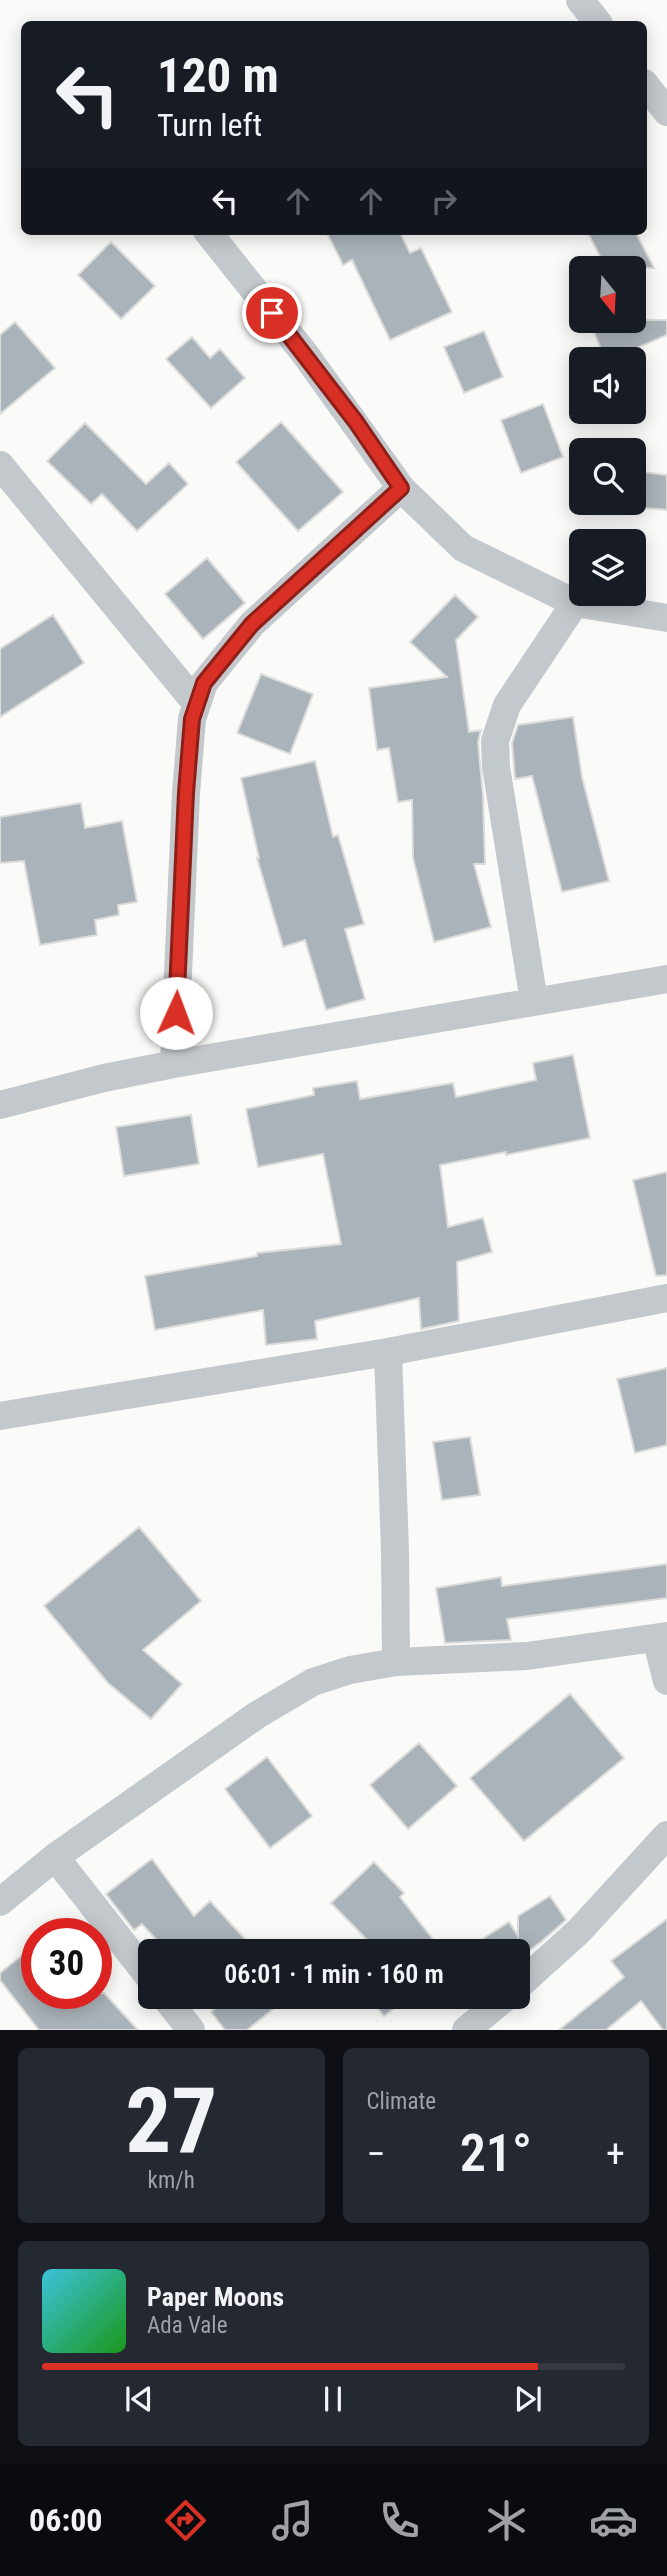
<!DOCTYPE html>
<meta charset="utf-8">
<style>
:root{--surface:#171b24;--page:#242831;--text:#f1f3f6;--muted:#9ea1a6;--line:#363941;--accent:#d93025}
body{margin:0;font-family:"Roboto Condensed",sans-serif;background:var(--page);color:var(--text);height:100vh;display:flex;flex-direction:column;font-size:26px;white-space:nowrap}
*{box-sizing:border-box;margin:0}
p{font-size:23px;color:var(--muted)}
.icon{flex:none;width:38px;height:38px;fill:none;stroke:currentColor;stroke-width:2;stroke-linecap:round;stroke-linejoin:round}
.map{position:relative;height:2030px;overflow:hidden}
.drawer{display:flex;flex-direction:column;gap:18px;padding:18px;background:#0d0f14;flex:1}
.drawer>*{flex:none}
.top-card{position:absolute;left:21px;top:21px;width:626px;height:214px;border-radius:10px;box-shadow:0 4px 18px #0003;background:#171b24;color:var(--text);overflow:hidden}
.needle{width:46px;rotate:162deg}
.tools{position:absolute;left:569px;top:256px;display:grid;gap:14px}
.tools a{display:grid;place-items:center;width:77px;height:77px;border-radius:10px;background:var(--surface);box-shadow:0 4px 18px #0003;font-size:35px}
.speed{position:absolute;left:21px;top:1918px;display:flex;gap:14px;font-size:35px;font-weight:700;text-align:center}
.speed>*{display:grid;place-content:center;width:91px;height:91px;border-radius:50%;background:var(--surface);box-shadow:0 4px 18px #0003;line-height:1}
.speed .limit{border:10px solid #d22;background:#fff;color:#111}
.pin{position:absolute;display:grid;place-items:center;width:60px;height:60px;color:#fff;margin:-30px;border:4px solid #fff;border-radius:50%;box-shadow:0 2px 7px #0007}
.me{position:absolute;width:77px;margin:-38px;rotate:2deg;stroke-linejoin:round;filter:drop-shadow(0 0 5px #0008)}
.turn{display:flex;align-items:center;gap:24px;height:147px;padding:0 21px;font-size:32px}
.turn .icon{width:91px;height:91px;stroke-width:2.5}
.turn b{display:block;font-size:49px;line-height:60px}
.lanes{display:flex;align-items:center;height:66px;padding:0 21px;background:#0003;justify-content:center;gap:35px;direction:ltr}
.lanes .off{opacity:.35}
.big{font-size:52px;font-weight:600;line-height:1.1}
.drawer .tile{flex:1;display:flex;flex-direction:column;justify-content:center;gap:10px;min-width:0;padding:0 24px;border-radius:10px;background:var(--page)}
.drawer .dial{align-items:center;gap:0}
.dial b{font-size:91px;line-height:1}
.song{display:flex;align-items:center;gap:21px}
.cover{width:84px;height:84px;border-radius:10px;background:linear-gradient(135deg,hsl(190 70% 55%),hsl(120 70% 35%))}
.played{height:7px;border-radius:4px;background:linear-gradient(90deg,var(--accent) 85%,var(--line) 85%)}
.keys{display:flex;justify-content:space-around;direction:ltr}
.heat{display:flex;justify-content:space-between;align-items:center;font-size:38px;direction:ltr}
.drawer .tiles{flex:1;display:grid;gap:18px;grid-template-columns:1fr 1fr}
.tile:last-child{grid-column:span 2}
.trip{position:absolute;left:138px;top:1939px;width:392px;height:70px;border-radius:10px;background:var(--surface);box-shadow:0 4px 18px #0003;font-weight:600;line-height:70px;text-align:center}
.dock{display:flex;height:112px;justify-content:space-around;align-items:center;background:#090b0e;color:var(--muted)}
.dock .icon{width:49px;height:49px}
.dock .selected{color:var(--accent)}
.dock b{font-size:32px;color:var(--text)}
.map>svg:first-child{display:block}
.building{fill:#aab3b9;stroke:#dcdcda;stroke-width:2}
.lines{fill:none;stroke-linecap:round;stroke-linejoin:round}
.minor{stroke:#c3c8cc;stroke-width:28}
.route-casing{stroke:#8d1f18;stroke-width:18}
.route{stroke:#d93025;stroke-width:12}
</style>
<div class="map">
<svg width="667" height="2030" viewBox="0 0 667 2030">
<rect width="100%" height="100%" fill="#fafaf8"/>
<!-- building -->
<path class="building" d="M326,231H409L401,235L410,253L421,248L452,312L390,340L352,260L343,265Z
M587,231H635L654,268H606Z
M111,242L155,286L121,319L78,275Z
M614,320H667V335L611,359H605L593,329Z
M15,322L55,368L0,414V335Z
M484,331L503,377L464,393L444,347Z
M192,337L210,358L220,349L245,378L211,408L166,359Z
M543,404L563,457L521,473L501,420Z
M281,422L343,492L298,531L236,462Z
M85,423L146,484L169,463L188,484L137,531L102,494L91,504L47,461Z
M634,471L667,475V510L634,507Z
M207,558L245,603L203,639L165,594Z
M455,595L478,617L456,640L469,732L481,730L478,742L483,796L485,864H474L491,927L434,942L413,858L412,800L398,802L389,748L377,750L369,688L447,677L410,642Z
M53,615L84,663L0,717V649Z
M261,674L313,694L290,754L237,733Z
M573,717L582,777L609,881L562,892L532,776L515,779L512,743L518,725Z
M315,761L333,837L338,835L364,924L345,929L365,999L326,1010L305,940L283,947L257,858H259L241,778Z
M81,803L85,828L122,821L137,902L118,905L119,915L95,920L97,935L40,945L24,861L0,863V817Z
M573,1055L590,1138L506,1155V1152L440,1165L448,1227L483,1218L492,1252L457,1262L459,1321L421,1329L419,1298L315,1321L317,1339L266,1345L263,1310L155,1330L145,1276L257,1256V1253L341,1244L323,1154L258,1167L246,1109L314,1095L313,1088L357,1081L360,1099L453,1083L456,1097L536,1080L533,1063Z
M191,1115L199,1164L124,1176L116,1127Z
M667,1172V1275L656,1276L633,1180Z
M667,1368V1445L635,1453L617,1379Z
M470,1437L480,1495L442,1500L433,1442Z
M139,1527L201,1601L143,1650L182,1684L151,1719L108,1683L44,1606Z
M667,1564V1598L507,1619L511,1640L445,1643L436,1588L501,1577L502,1586Z
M570,1694L624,1758L524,1841L470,1778Z
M419,1743L457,1786L408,1829L370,1785Z
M267,1757L312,1816L270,1848L225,1789Z
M152,1859L194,1916L210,1901L256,1951H167L142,1924L134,1930L106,1894Z
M374,1862L404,1893L400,1897L442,1951H378L331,1903Z
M550,1896L566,1920L541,1942L518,1958V1941L505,1951H464L509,1922L518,1936V1916Z
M667,1919V2030H663L641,2001L606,2030H559L624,1977L611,1961Z
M37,1943V1993H104L138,2030H39L0,1980V1973Z
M229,1997H288L247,2030H225L211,2012Z
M369,1997H409L384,2016Z"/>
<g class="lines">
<!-- minor -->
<path class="minor" d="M580,0L599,24
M644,83L667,112
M207,231L305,354L401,488L463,548L575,603L667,618
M0,465L196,703
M534,1001L496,767L495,741L507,705L575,603
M174,1064L186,793L192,719L204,683L252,624L401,488
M0,1105L104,1078L174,1064L667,979
M388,1352L395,1551L396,1662
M0,1416L388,1352L667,1298
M656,1638L667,1681
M55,1857L150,1978
M0,1902L55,1857L257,1715L313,1682L350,1670L396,1662L527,1656L667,1636
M518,1986L579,1931L667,1835
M165,1997L191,2030
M466,2030L506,1997"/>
</g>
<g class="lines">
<defs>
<path id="route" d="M176,1013L186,793L192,719L204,683L252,624L401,488L356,422L272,313"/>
</defs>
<!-- route casing -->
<use href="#route" class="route-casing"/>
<!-- route -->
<use href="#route" class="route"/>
</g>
</svg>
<div class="tools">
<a><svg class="needle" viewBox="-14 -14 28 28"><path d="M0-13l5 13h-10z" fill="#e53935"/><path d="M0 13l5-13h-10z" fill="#9ea1a6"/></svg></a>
<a><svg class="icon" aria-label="sound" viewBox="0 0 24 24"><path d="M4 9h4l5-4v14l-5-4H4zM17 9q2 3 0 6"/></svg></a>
<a><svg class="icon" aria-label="search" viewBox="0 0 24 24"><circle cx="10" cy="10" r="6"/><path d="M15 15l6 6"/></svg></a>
<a><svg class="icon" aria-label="layers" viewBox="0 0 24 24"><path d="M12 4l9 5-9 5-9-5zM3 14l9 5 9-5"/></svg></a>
</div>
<div class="speed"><div class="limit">30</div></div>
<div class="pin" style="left:272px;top:313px;background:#d93025"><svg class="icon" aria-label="arrive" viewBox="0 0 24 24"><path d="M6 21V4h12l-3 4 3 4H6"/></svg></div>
<svg class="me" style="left:176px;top:1013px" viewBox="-20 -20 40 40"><circle r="19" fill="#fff"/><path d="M0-13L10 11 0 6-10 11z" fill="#d93025"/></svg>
<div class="trip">06:01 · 1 min · 160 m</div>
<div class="top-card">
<div class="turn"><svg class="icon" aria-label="left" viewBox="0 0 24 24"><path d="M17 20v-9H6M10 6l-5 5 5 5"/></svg><div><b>120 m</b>Turn left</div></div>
<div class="lanes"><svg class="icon" aria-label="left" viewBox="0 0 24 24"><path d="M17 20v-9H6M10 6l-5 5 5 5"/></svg><svg class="icon off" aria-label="ahead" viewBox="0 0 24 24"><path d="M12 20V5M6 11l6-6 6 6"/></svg><svg class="icon off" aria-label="ahead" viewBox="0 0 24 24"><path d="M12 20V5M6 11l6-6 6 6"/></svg><svg class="icon off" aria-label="right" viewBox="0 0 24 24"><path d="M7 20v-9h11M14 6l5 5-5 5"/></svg></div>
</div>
</div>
<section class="drawer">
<div class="tiles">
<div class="tile dial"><b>27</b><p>km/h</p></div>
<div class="tile"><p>Climate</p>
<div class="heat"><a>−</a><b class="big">21°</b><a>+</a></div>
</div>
<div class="tile">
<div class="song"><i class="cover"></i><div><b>Paper Moons</b><p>Ada Vale</p></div></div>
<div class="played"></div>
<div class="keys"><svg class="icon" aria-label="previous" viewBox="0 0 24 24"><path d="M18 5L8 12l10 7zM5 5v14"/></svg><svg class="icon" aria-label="pause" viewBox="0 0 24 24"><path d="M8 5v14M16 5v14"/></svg><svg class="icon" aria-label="next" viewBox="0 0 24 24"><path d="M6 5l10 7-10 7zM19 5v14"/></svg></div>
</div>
</div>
</section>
<nav class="dock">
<b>06:00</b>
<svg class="icon selected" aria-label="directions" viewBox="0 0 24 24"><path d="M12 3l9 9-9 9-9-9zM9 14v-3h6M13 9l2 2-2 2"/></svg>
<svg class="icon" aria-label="music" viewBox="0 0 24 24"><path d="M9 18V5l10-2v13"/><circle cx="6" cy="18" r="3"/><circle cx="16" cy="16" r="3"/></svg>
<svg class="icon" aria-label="phone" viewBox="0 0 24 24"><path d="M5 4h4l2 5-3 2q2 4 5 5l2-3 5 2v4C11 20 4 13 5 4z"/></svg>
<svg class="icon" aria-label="climate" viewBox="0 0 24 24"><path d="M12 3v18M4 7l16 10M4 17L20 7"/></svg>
<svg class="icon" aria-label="car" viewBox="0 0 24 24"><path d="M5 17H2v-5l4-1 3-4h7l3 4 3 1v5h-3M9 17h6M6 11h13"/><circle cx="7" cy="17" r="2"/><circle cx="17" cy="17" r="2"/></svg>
</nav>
